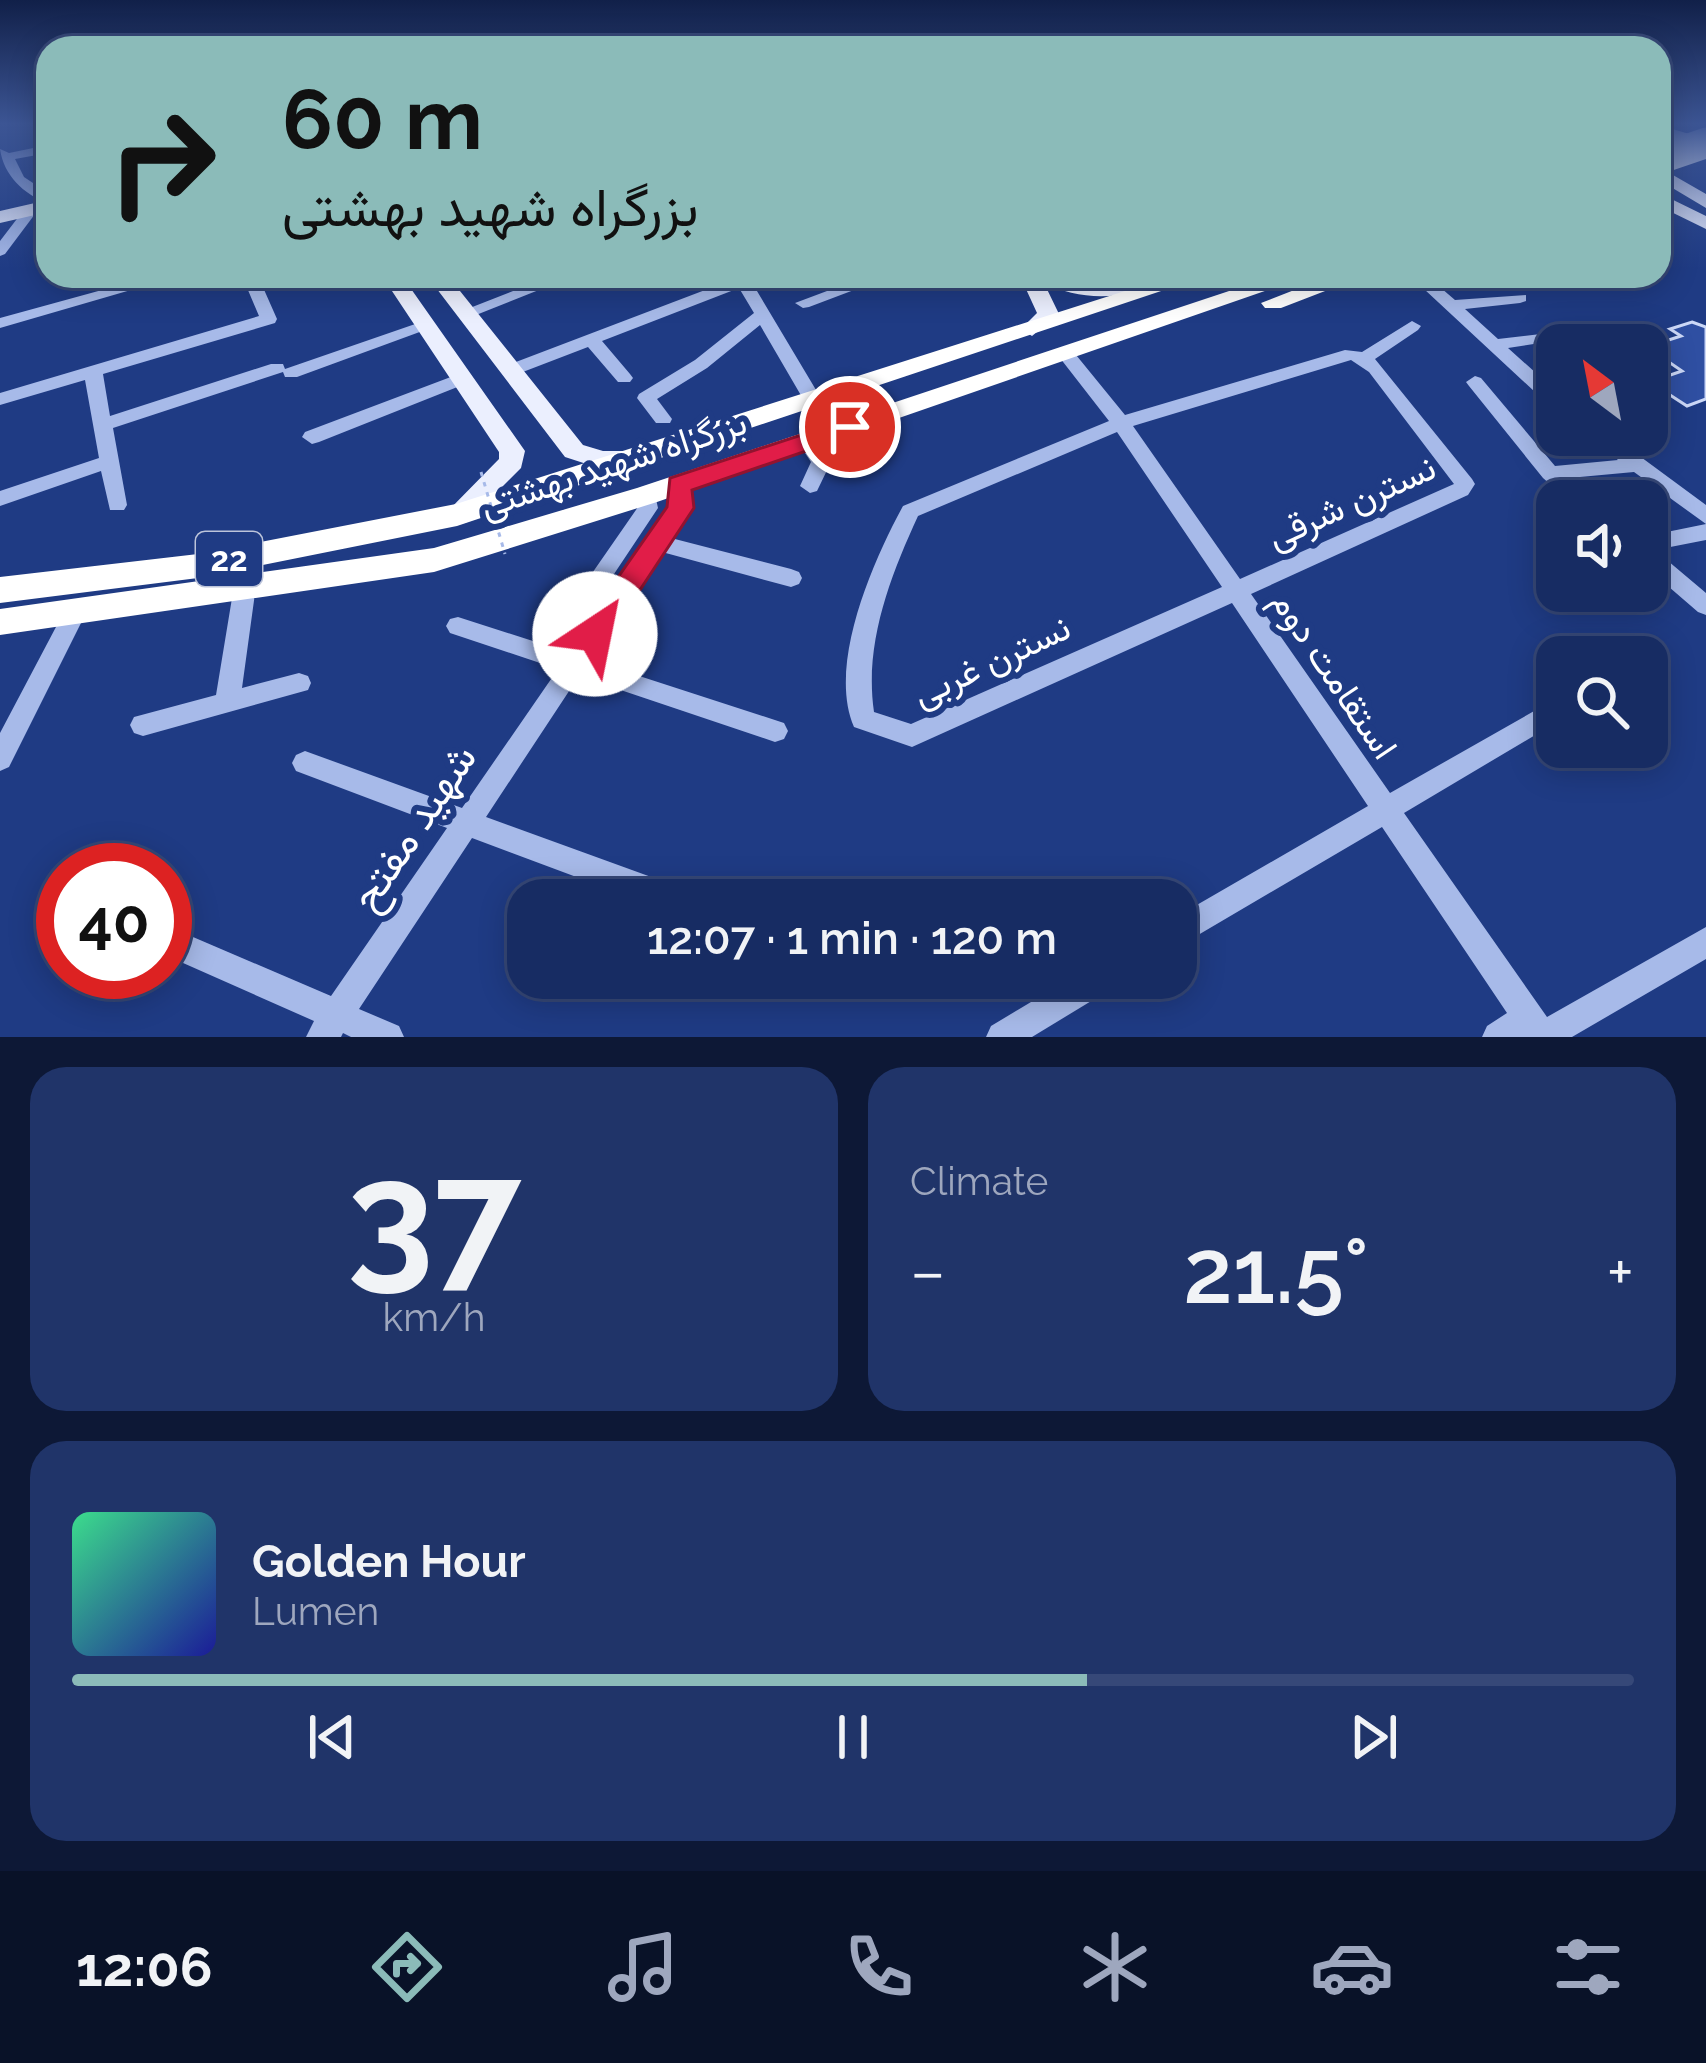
<!DOCTYPE html>
<meta charset="utf-8">
<style>
:root{--surface:#172c63;--page:#203469;--text:#f1f3f6;--muted:#9ea7be;--line:#364878;--accent:#8bbbb9}
body{margin:0;font-family:Raleway,Vazirmatn,sans-serif;background:var(--page);color:var(--text);height:100vh;display:flex;flex-direction:column;font-size:45px;white-space:nowrap}
*{box-sizing:border-box;margin:0}
p{font-size:39px;color:var(--muted)}
.icon{flex:none;width:66px;height:66px;fill:none;stroke:currentColor;stroke-width:2;stroke-linecap:round;stroke-linejoin:round}
.map{position:relative;height:1037px;overflow:hidden}
.details{display:flex;flex-direction:column;gap:30px;padding:30px;background:#0d1836;flex:1}
.details>*{flex:none}
.guide{position:absolute;left:36px;top:36px;width:1635px;height:252px;border-radius:36px;box-shadow:0 6px 30px #0003,0 0 0 3px var(--line);background:#8bbbb9;color:#111;overflow:hidden}
.needle{width:78px;rotate:328deg}
.fabs{position:absolute;left:1536px;top:324px;display:grid;gap:24px}
.fabs a{display:grid;place-items:center;width:132px;height:132px;border-radius:24px;background:var(--surface);box-shadow:0 6px 30px #0003,0 0 0 3px var(--line);font-size:60px}
.speed{position:absolute;left:36px;top:843px;display:flex;gap:24px;font-size:60px;font-weight:700;text-align:center}
.speed>*{display:grid;place-content:center;width:156px;height:156px;border-radius:50%;background:var(--surface);box-shadow:0 6px 30px #0003,0 0 0 3px var(--line);line-height:1}
.speed .limit{border:18px solid #d22;background:#fff;color:#111}
.pin{position:absolute;display:grid;place-items:center;width:102px;height:102px;color:#fff;margin:-51px;border:6px solid #fff;border-radius:50%;box-shadow:0 3px 12px #0007}
.me{position:absolute;width:132px;margin:-66px;rotate:34deg;stroke-linejoin:round;filter:drop-shadow(0 0 9px #0008)}
.turn{display:flex;align-items:center;gap:42px;height:252px;padding:0 48px;font-size:54px}
.turn .icon{width:156px;height:156px;stroke-width:2.5}
.turn b{display:block;font-size:84px;line-height:102px}
.big{font-size:90px;font-weight:600;line-height:1.1}
.details .card{flex:1;display:flex;flex-direction:column;justify-content:center;gap:18px;min-width:0;padding:0 42px;border-radius:36px;background:var(--page)}
.details .dial{align-items:center;gap:0}
.dial b{font-size:156px;line-height:1}
.song{display:flex;align-items:center;gap:36px}
.cover{width:144px;height:144px;border-radius:18px;background:linear-gradient(135deg,hsl(150 70% 55%),hsl(240 70% 35%))}
.played{height:12px;border-radius:6px;background:linear-gradient(90deg,var(--accent) 65%,var(--line) 65%)}
.keys{display:flex;justify-content:space-around;direction:ltr}
.heat{display:flex;justify-content:space-between;align-items:center;font-size:66px;direction:ltr}
.details .tiles{flex:1;display:grid;gap:30px;grid-template-columns:1fr 1fr}
.card:last-child{grid-column:span 2}
.trip{position:absolute;left:507px;top:879px;width:690px;height:120px;border-radius:36px;background:var(--surface);box-shadow:0 6px 30px #0003,0 0 0 3px var(--line);font-weight:600;line-height:120px;text-align:center}
.dock{display:flex;height:192px;justify-content:space-around;align-items:center;background:#091228;color:var(--muted)}
.dock .icon{width:84px;height:84px}
.dock .active{color:var(--accent)}
.dock b{font-size:54px;color:var(--text)}
.map>svg:first-child{display:block}
.building{fill:#2f4fa2;stroke:#ccd8f7;stroke-width:3}
.lines{fill:none;stroke-linecap:round;stroke-linejoin:round}
.minor{fill:#a7bae9;fill-rule:evenodd}
.major{fill:#ebeffe;fill-rule:evenodd}
.highway{fill:#fff;fill-rule:evenodd}
.path-bridge{stroke:#a7bae9;stroke-width:3;stroke-dasharray:4.5 6;stroke-linecap:butt}
.highway-bridge{stroke:#fff;stroke-width:21}
.route{fill:#e11d48;stroke:#92132f;stroke-width:3}
.labels{text-anchor:middle;dominant-baseline:central;stroke-width:12;stroke-linejoin:round;paint-order:stroke}
.shield{fill:#1f3b84;stroke:#bcc4da;stroke-width:3}
.shield-label{font-size:33px;font-weight:bold;fill:#fff}
.street-label{font-size:36px;fill:#fff;stroke:#1f3b84}
.near-street-label{font-size:42px;fill:#fff;stroke:#1f3b84}
</style>
<div class="map">
<svg width="1706" height="1037" viewBox="0 0 1706 1037">
<rect width="100%" height="100%" fill="#1f3b84"/>
<!-- building -->
<path class="building" d="M1692,322L1706,327V399L1687,406L1650,382L1682,371L1647,347L1681,336L1670,329Z"/>
<g class="lines">
<!-- minor -->
<path class="minor" d="M48,145V153L15,159L24,177L48,193V204C23,193 4,176 0,149L9,153Z
M26,207L38,210L5,254L0,256V241Z
M153,276H179L0,328V318Z
M242,276H258L277,319L275,323L103,374L110,416L271,364H283L285,369L421,322H433L436,326L297,377H285L283,372L113,428L127,505L124,510H110L101,471L0,506V491L99,458L85,380L0,405V393L259,316Z
M551,276H574L471,317L465,318L457,313Z
M732,276H748L822,400L820,404H806L760,325L707,368L657,399L672,419L670,423H656L637,398L639,394L695,360L754,313L739,288L602,341L630,374L633,378L630,382H618L588,347L515,375L509,377L500,371L503,367L734,279Z
M867,276H891L809,307L803,308L795,303Z
M1410,276H1427L1455,300L1526,295V301L1520,303L1465,309L1498,339L1566,331V339L1508,348L1557,392V408L1550,406Z
M1412,321L1421,326L1418,330L1375,359L1472,479L1475,484L1468,495L1251,594L1390,793L1557,698V722L1404,813L1547,1017L1706,927V959L1572,1037H1482L1487,1026L1507,1013L1382,827L1176,948V917L1368,806L1232,603L912,747L854,727C827,665 873,561 903,506L1109,421L1060,358V350H1072L1125,415L1345,350L1362,352ZM1351,360L1369,372L1454,484L1240,579L1133,426ZM1117,432L1222,587L911,724L874,712C864,644 890,577 918,516Z
M464,372L470,374L473,378L470,382L319,442L312,444L302,437L305,432Z
M1475,376L1481,378L1555,466L1618,460L1588,435H1611L1706,505V524L1634,472L1569,478L1592,501H1569L1543,478L1469,386L1466,382Z
M1652,408L1661,414L1659,418L1647,421V409Z
M807,434L814,436L831,462L817,491L810,493L800,486L811,462L797,441Z
M679,477L689,484L690,508L671,538L791,569L799,572L802,578L799,584L791,587L662,552L590,660L784,723L788,731L784,739L775,742L579,676L486,817L676,886L686,890L690,900H638L472,838L359,1009L399,1026L404,1037H351L343,1033L341,1037H306L314,1021L165,955V925L331,996L447,828L296,771L292,763L296,755L305,751L462,808L558,669L450,633L446,626L450,619L458,617L564,651L570,605L638,507L640,490H654L658,508L592,607L591,621L670,507L669,484Z
M1706,524V540L1655,550L1706,593V615L1698,612L1647,568V536Z
M245,577L253,580L256,586L242,688L299,673L308,676L311,683L308,690L143,736L134,733L130,725L134,717L216,695L234,586L237,580Z
M74,606L82,608L85,615L9,767L0,771V733L66,608Z
M1649,647L1657,650L1661,657L1657,664L1647,668V657H1636L1639,651Z
M1071,978H1115L1111,989L1032,1037H986L991,1026Z"/>
<!-- major -->
<path class="major" d="M1659,167L1706,194V208L1659,180Z
M1659,193L1706,216V229L1659,206Z
M48,200V212L0,223V211Z
M382,276H402L525,451L521,468L467,522L457,525L444,515L499,459V452Z
M427,276H448L583,445L603,451H639L643,457L639,463L602,469L565,457Z
M1020,276H1062L1097,284L1135,276L1159,278C1128,303 1078,300 1044,283L1059,314L1032,336L1021,329L1037,313Z"/>
<!-- highway -->
<path class="highway" d="M1659,125L1706,139V159L1659,175V162L1699,149L1659,137Z
M1172,276H1206L457,526L198,578L0,603V577L198,554L456,504Z
M1274,276H1308L657,502L434,572L0,635V609L434,548L637,488Z
M1330,276H1364L1281,308H1265L1261,303Z"/>
<!-- path-bridge -->
<path class="path-bridge" d="M481,472L505,554"/>
<!-- highway-bridge -->
<path class="highway-bridge" d="M1659,154L1706,138"/>
</g>
<!-- sky -->
<linearGradient id="sky" x2="0" y2="1"><stop stop-color="#112049"/><stop offset="0.46" stop-color="#3c5594"/><stop offset="1" stop-color="#3c5594" stop-opacity="0"/></linearGradient>
<rect width="1706" height="269" fill="url(#sky)"/>
<!-- route -->
<path class="route" d="M850,419L863,427L859,433L692,490L694,508L605,643L595,647L584,643L579,634L584,626L667,507L670,478Z"/>
<g class="labels">
<!-- shield labels -->
<rect class="shield" x="196" y="532" width="66" height="54" rx="9"/>
<g class="shield-label">
<text x="229" y="559">22</text>
</g>
<!-- street labels -->
<g class="street-label">
<text transform="translate(613 463) rotate(-18)">بزرگراه شهید بهشتی</text>
<text transform="translate(1351 501) rotate(-24)">نسترن شرقی</text>
<text transform="translate(991 660) rotate(-25)">نسترن غربی</text>
<text transform="translate(1335 674) rotate(56)">استقامت دوم</text>
</g>
<!-- near-street labels -->
<g class="near-street-label">
<text transform="translate(413 827) rotate(-56)">شهید مفتح</text>
</g>
</g>
</svg>
<div class="fabs">
<a><svg class="needle" viewBox="-14 -14 28 28"><path d="M0-13l5 13h-10z" fill="#e53935"/><path d="M0 13l5-13h-10z" fill="#9ea7be"/></svg></a>
<a><svg class="icon" aria-label="sound" viewBox="0 0 24 24"><path d="M4 9h4l5-4v14l-5-4H4zM17 9q2 3 0 6"/></svg></a>
<a><svg class="icon" aria-label="search" viewBox="0 0 24 24"><circle cx="10" cy="10" r="6"/><path d="M15 15l6 6"/></svg></a>
</div>
<div class="speed"><div class="limit">40</div></div>
<div class="pin" style="left:850px;top:427px;background:#d93025"><svg class="icon" aria-label="arrive" viewBox="0 0 24 24"><path d="M6 21V4h12l-3 4 3 4H6"/></svg></div>
<svg class="me" style="left:595px;top:634px" viewBox="-20 -20 40 40"><circle r="19" fill="#fff"/><path d="M0-13L10 11 0 6-10 11z" fill="#e11d48"/></svg>
<div class="trip">12:07 · 1 min · 120 m</div>
<div class="guide">
<div class="turn"><svg class="icon" aria-label="right" viewBox="0 0 24 24"><path d="M7 20v-9h11M14 6l5 5-5 5"/></svg><div><b>60 m</b>بزرگراه شهید بهشتی</div></div>
</div>
</div>
<section class="details">
<div class="tiles">
<div class="card dial"><b>37</b><p>km/h</p></div>
<div class="card"><p>Climate</p>
<div class="heat"><a>−</a><b class="big">21.5°</b><a>+</a></div>
</div>
<div class="card">
<div class="song"><i class="cover"></i><div><b>Golden Hour</b><p>Lumen</p></div></div>
<div class="played"></div>
<div class="keys"><svg class="icon" aria-label="previous" viewBox="0 0 24 24"><path d="M18 5L8 12l10 7zM5 5v14"/></svg><svg class="icon" aria-label="pause" viewBox="0 0 24 24"><path d="M8 5v14M16 5v14"/></svg><svg class="icon" aria-label="next" viewBox="0 0 24 24"><path d="M6 5l10 7-10 7zM19 5v14"/></svg></div>
</div>
</div>
</section>
<nav class="dock">
<b>12:06</b>
<svg class="icon active" aria-label="directions" viewBox="0 0 24 24"><path d="M12 3l9 9-9 9-9-9zM9 14v-3h6M13 9l2 2-2 2"/></svg>
<svg class="icon" aria-label="music" viewBox="0 0 24 24"><path d="M9 18V5l10-2v13"/><circle cx="6" cy="18" r="3"/><circle cx="16" cy="16" r="3"/></svg>
<svg class="icon" aria-label="phone" viewBox="0 0 24 24"><path d="M5 4h4l2 5-3 2q2 4 5 5l2-3 5 2v4C11 20 4 13 5 4z"/></svg>
<svg class="icon" aria-label="climate" viewBox="0 0 24 24"><path d="M12 3v18M4 7l16 10M4 17L20 7"/></svg>
<svg class="icon" aria-label="car" viewBox="0 0 24 24"><path d="M5 17H2v-5l4-1 3-4h7l3 4 3 1v5h-3M9 17h6M6 11h13"/><circle cx="7" cy="17" r="2"/><circle cx="17" cy="17" r="2"/></svg>
<svg class="icon" aria-label="filters" viewBox="0 0 24 24"><path d="M4 7h16M4 17h16"/><circle cx="9" cy="7" r="2"/><circle cx="15" cy="17" r="2"/></svg>
</nav>
